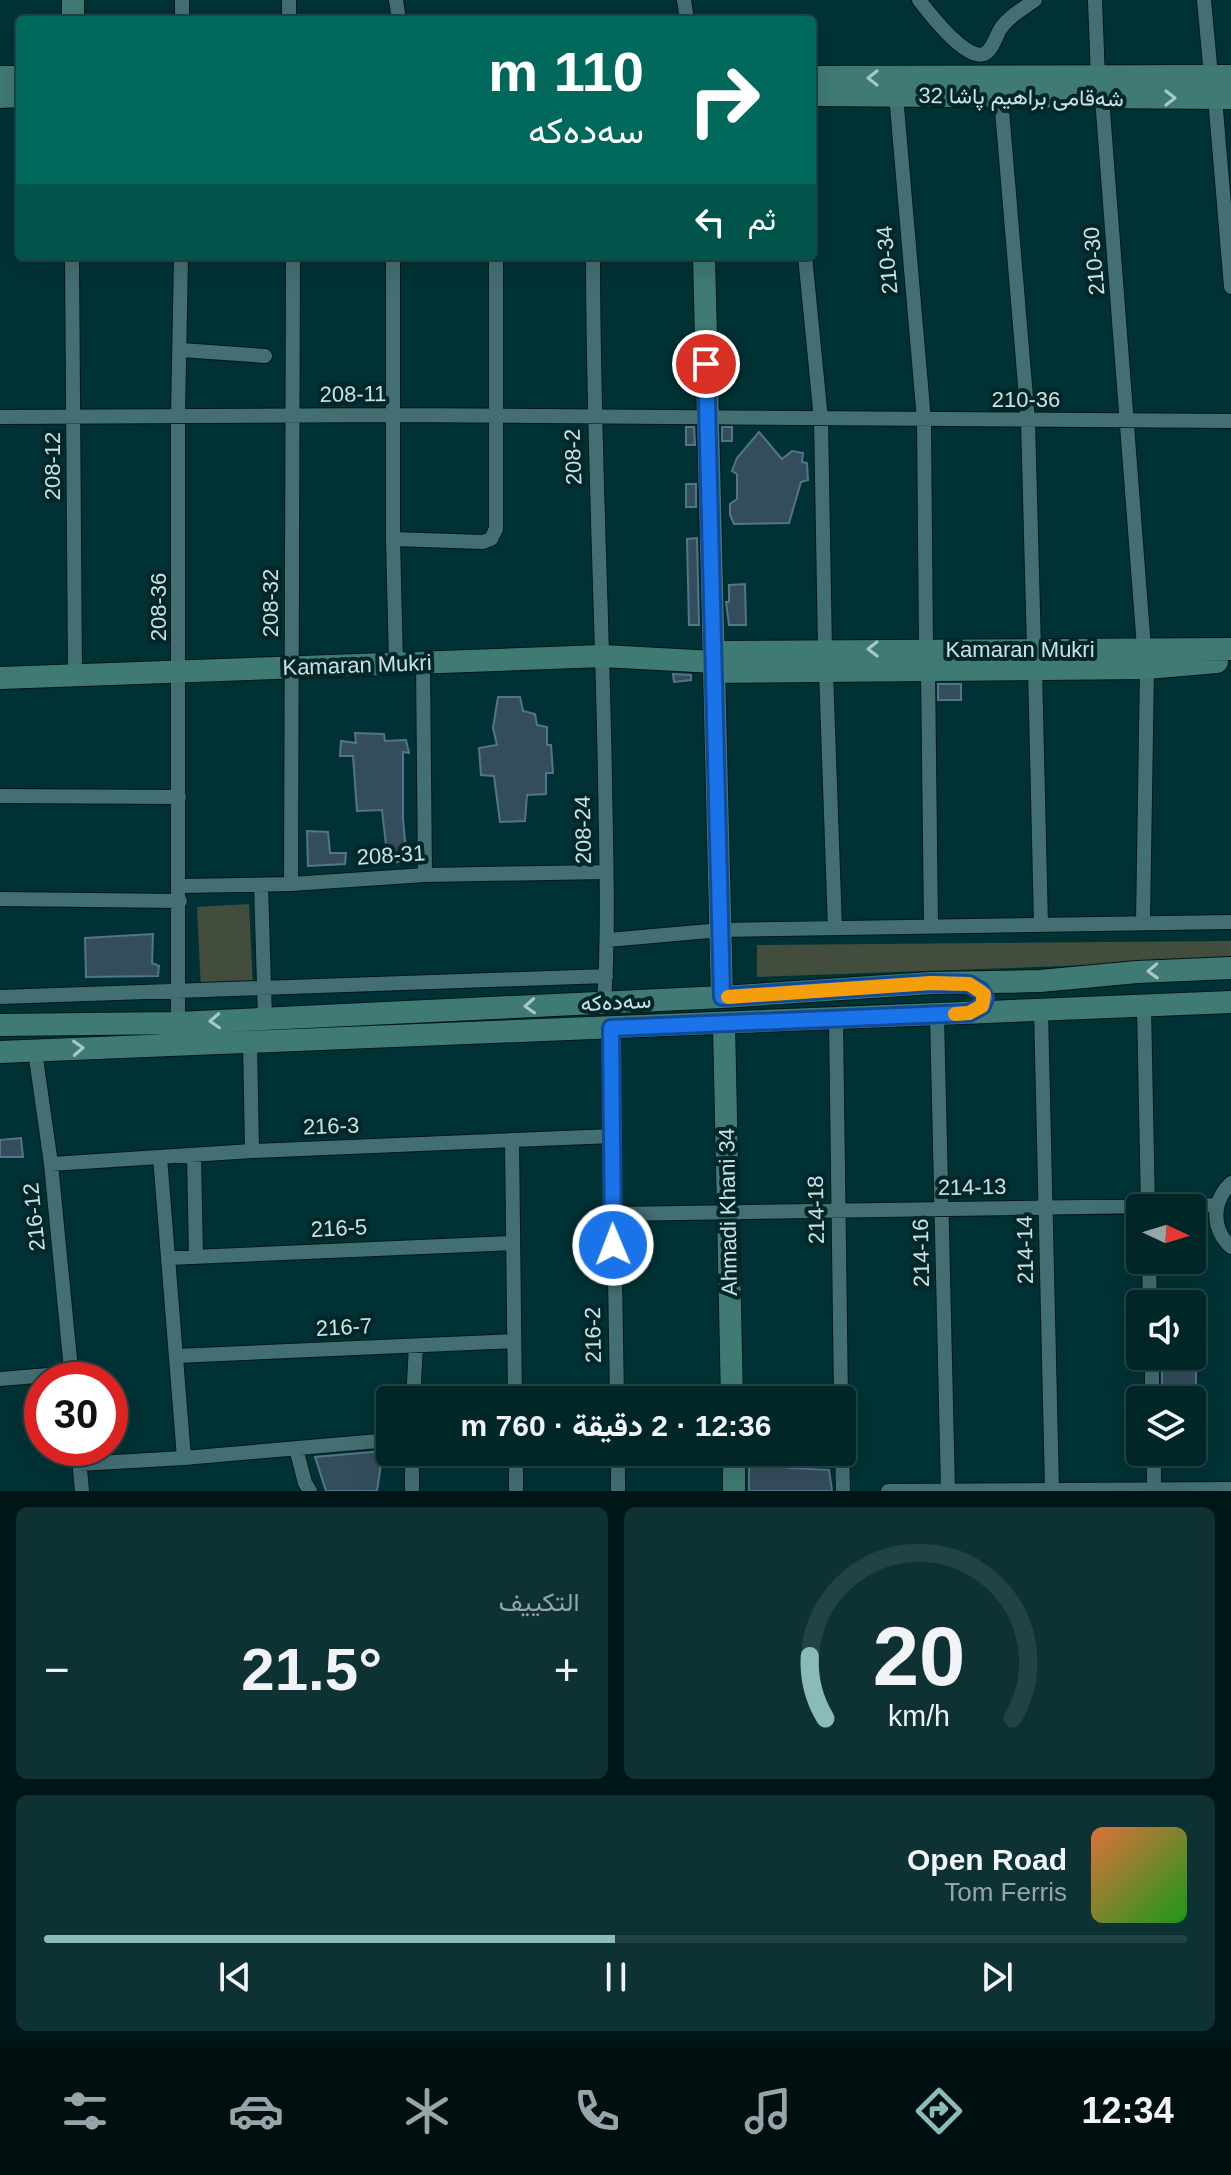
<!DOCTYPE html>
<html lang="ar">
<meta charset="utf-8">
<style>
:root{--surface:#002628;--page:#0e3234;--text:#f1f3f6;--muted:#95a5a8;--line:#224345;--accent:#8bbbb9}
body{margin:0;font-family:Arial,Vazirmatn,sans-serif;background:var(--page);color:var(--text);direction:rtl;height:100vh;display:flex;flex-direction:column;font-size:30px;white-space:nowrap}
*{box-sizing:border-box;margin:0}
p{font-size:26px;color:var(--muted)}
.icon{flex:none;width:44px;height:44px;fill:none;stroke:currentColor;stroke-width:2;stroke-linecap:round;stroke-linejoin:round}
.map{position:relative;height:1491px;overflow:hidden;direction:ltr}
.sheet{display:flex;flex-direction:column;gap:16px;padding:16px;background:#001516;flex:1}
.sheet>*{flex:none}
.banner{position:absolute;left:16px;top:16px;width:800px;height:244px;border-radius:8px;box-shadow:0 8px 32px #0002,0 0 0 2px var(--line);direction:rtl;background:#00695c;color:#fff;overflow:hidden}
.needle{width:52px;rotate:94deg}
.fabs{position:absolute;left:1126px;top:1194px;display:grid;gap:16px}
.fabs a{display:grid;place-items:center;width:80px;height:80px;border-radius:8px;background:var(--surface);box-shadow:0 8px 32px #0002,0 0 0 2px var(--line);font-size:40px}
.speed{position:absolute;left:24px;top:1362px;display:flex;gap:16px;font-size:40px;font-weight:700;text-align:center}
.speed>*{display:grid;place-content:center;width:104px;height:104px;border-radius:50%;background:var(--surface);box-shadow:0 8px 32px #0002,0 0 0 2px var(--line);line-height:1}
.speed .limit{border:12px solid #d22;background:#fff;color:#111}
.pin{position:absolute;display:grid;place-items:center;width:68px;height:68px;color:#fff;margin:-34px;border:4px solid #fff;border-radius:50%;box-shadow:0 2px 8px #0007}
.me{position:absolute;width:88px;margin:-44px;rotate:359deg;stroke-linejoin:round;filter:drop-shadow(0 0 6px #0008)}
.turn{display:flex;align-items:center;gap:28px;height:168px;padding:0 40px;font-size:36px}
.turn .icon{width:104px;height:104px;stroke-width:2.5}
.turn b{display:block;font-size:56px;line-height:68px}
.then{display:flex;align-items:center;height:76px;padding:0 40px;background:#0003;gap:16px;font-size:30px}
.big{font-size:60px;font-weight:700;line-height:1.1}
.sheet .tile{flex:1;display:flex;flex-direction:column;justify-content:center;gap:12px;min-width:0;padding:0 28px;border-radius:12px;background:var(--page)}
.sheet .dial{align-items:center;gap:0}
.dial svg{height:208px;overflow:visible;fill:none;stroke:var(--line);stroke-width:7;stroke-linecap:round;text-anchor:middle}
.dial text{fill:var(--text);stroke:none}
.song{display:flex;align-items:center;gap:24px}
.cover{width:96px;height:96px;border-radius:12px;background:linear-gradient(135deg,hsl(20 70% 55%),hsl(120 70% 35%))}
.played{height:8px;border-radius:4px;background:linear-gradient(90deg,var(--accent) 50%,var(--line) 50%)}
.keys{display:flex;justify-content:space-around;direction:ltr}
.heat{display:flex;justify-content:space-between;align-items:center;font-size:44px;direction:ltr}
.sheet .tiles{flex:1;display:grid;gap:16px;grid-template-columns:1fr 1fr}
.tile:last-child{grid-column:span 2}
.trip{position:absolute;left:376px;top:1386px;width:480px;height:80px;border-radius:8px;background:var(--surface);box-shadow:0 8px 32px #0002,0 0 0 2px var(--line);font-weight:700;line-height:80px;text-align:center;direction:rtl}
.dock{display:flex;height:128px;justify-content:space-around;align-items:center;background:#000f10;color:var(--muted)}
.dock .icon{width:56px;height:56px}
.dock .current{color:var(--accent)}
.dock b{font-size:36px;color:var(--text)}
.map>svg:first-child{display:block}
.green{fill:#434d3d}
.building{fill:#344d5d;stroke:#547489;stroke-width:2}
.lines{fill:none;stroke-linecap:round;stroke-linejoin:round}
.street-casing{stroke:#021719;stroke-width:16}
.secondary-casing{stroke:#021719;stroke-width:24}
.street{stroke:#436f73;stroke-width:14}
.secondary{stroke:#3f7b74;stroke-width:22}
.oneway{stroke:#a8c8c8}
.route-casing{stroke:#114b97;stroke-width:20}
.route{stroke:#1a73e8;stroke-width:14}
.slow{stroke:#f59e0b;stroke-width:14}
.labels{text-anchor:middle;dominant-baseline:central;stroke-width:8;stroke-linejoin:round;paint-order:stroke}
.street-label{font-size:22px;fill:#cbe2e4;stroke:#032729}
</style>
<div class="map">
<svg width="1231" height="1491" viewBox="0 0 1231 1491">
<rect width="100%" height="100%" fill="#003235"/>
<!-- green -->
<path class="green" d="M249,904L253,987L201,989L197,907Z
M1231,941V960L757,977V945Z"/>
<!-- building -->
<path class="building" d="M686,427H694L695,445H686Z
M722,427H732V441H722Z
M759,432L782,459L792,451L803,453L802,462L807,463L808,480L801,482L789,523L734,524L730,515V504L737,499V474L732,471L737,458Z
M686,484H696V507H686Z
M697,538L699,625H689L687,539Z
M745,584L746,625H729L726,602H729V585Z
M673,674L691,675V680L674,682Z
M938,684H961V700H938Z
M498,697H520L523,711L535,714L537,725L547,727V745H551L553,773H546V794L527,795L525,821L500,822L494,776L481,775L479,748L497,745L493,728Z
M355,733L384,734L385,741L406,740L409,753L403,752V819L407,861L388,863L382,810L357,811L353,756H340L341,741L356,743Z
M307,831L328,832L330,853H346L345,864L308,866Z
M153,934L152,963L159,966L158,976L86,977L85,938Z
M21,1138L23,1157H0V1140Z
M1162,1356H1196V1399H1162Z
M383,1451L377,1491H326L315,1457Z
M749,1461L791,1468L829,1470L832,1491H749Z"/>
<g class="lines">
<defs>
<path id="street" d="M396,0L399,20
M684,0L687,20
M919,0C929,13 966,61 984,54C993,50 996,35 1001,28C1009,16 1023,9 1035,0
M1095,0L1098,78
M1204,0L1211,76
M182,20V0
M289,20V0
M896,95L924,420L926,649
M1001,98L1028,421L1034,649
M1102,98L1144,648
M1215,98L1231,287
M72,256L75,675
M393,256V539L396,663
M593,256C593,430 602,604 605,778C606,853 609,928 604,1003
M805,256L821,420L825,650
M181,350L265,356
M0,417L392,415L1231,421
M393,539L483,542L491,539L496,529V256
M423,664L425,875
M1035,668L1041,925
M928,669L931,926
M826,671L835,928
M0,796L179,797
M291,884L293,256
M261,885L265,1019
M180,886L291,884L425,875L606,872
M0,899L180,901
M1143,922L1147,668
M608,940L721,930L1231,922
M0,997L606,976
M1144,1006L1148,1208
M1041,1010L1052,1489
M937,1015L948,1491
M836,1019L841,1400
M178,1023V416L181,256
M611,1028L617,1400
M250,1041L252,1151
M35,1051L51,1164L72,1380
M512,1140L515,1400
M194,1155L196,1257
M160,1157L184,1458
M51,1164L252,1151L613,1136
M1231,1183C1212,1201 1211,1229 1231,1247
M613,1214L1217,1205
M168,1258L513,1243
M1149,1260L1150,1304
M176,1356L514,1341
M1152,1356V1400
M0,1379L72,1373
M413,1400L416,1346
M842,1445L843,1491
M78,1448L82,1491
M296,1448L305,1483L310,1491
M412,1452V1491
M516,1452V1491
M618,1452V1491
M1154,1452V1491
M79,1464L184,1458L390,1440
M888,1491L1231,1489"/>
<path id="secondary" d="M73,0V20
M0,77H20
M812,77L1231,76
M812,95L1231,98
M0,97L20,96
M704,256L722,997
M714,652L1231,649
M715,672L1147,668L1217,662
M0,678L603,656L714,662
M724,1024L732,1400
M0,1025L178,1023L722,997L931,983L1040,981L1137,972L1231,968
M0,1052L1231,1002
M734,1452V1491"/>
</defs>
<!-- street casing -->
<use href="#street" class="street-casing"/>
<!-- secondary casing -->
<use href="#secondary" class="secondary-casing"/>
<!-- street -->
<use href="#street" class="street"/>
<!-- secondary -->
<use href="#secondary" class="secondary"/>
</g>
<!-- one-way arrows -->
<defs><path id="oneway-chevron" d="M-2-3.5L2.5 0L-2 3.5" fill="none" stroke-width="1.6" stroke-linecap="round" stroke-linejoin="round" transform="scale(2)"/></defs>
<g class="oneway">
<use href="#oneway-chevron" transform="translate(873 78) rotate(-180)"/>
<use href="#oneway-chevron" transform="translate(1170 98)"/>
<use href="#oneway-chevron" transform="translate(873 649) rotate(179)"/>
<use href="#oneway-chevron" transform="translate(1153 971) rotate(178)"/>
<use href="#oneway-chevron" transform="translate(530 1006) rotate(177)"/>
<use href="#oneway-chevron" transform="translate(215 1021) rotate(177)"/>
<use href="#oneway-chevron" transform="translate(78 1048) rotate(-3)"/>
</g>
<g class="lines">
<defs>
<path id="route" d="M613,1245L611,1028L969,1013L982,1006L985,998L981,991L969,984L931,983L722,997L706,364"/>
</defs>
<!-- route casing -->
<use href="#route" class="route-casing"/>
<!-- route -->
<use href="#route" class="route"/>
<!-- slow -->
<path class="slow" d="M728,997L931,983L969,984L984,994L982,1006L969,1013L955,1014"/>
</g>
<g class="labels">
<!-- street labels -->
<g class="street-label">
<text transform="translate(1021 97) rotate(1)">شەقامی براهیم پاشا 32</text>
<text transform="translate(887 260) rotate(-95)">210-34</text>
<text transform="translate(1094 261) rotate(-95)">210-30</text>
<text transform="translate(353 394) rotate(-1)">208-11</text>
<text x="1026" y="399">210-36</text>
<text transform="translate(573 457) rotate(-92)">208-2</text>
<text transform="translate(52 466) rotate(-90)">208-12</text>
<text transform="translate(270 603) rotate(-90)">208-32</text>
<text transform="translate(158 607) rotate(-90)">208-36</text>
<text x="1020" y="649">Kamaran Mukri</text>
<text transform="translate(357 665) rotate(-2)">Kamaran Mukri</text>
<text transform="translate(583 830) rotate(-91)">208-24</text>
<text transform="translate(391 855) rotate(-4)">208-31</text>
<text transform="translate(616 1002) rotate(-3)">سەدەکە</text>
<text transform="translate(331 1126) rotate(-2)">216-3</text>
<text transform="translate(972 1187) rotate(-1)">214-13</text>
<text transform="translate(816 1210) rotate(-91)">214-18</text>
<text transform="translate(728 1212) rotate(-91)">Ahmadi Khani 34</text>
<text transform="translate(34 1217) rotate(-96)">216-12</text>
<text transform="translate(339 1228) rotate(-3)">216-5</text>
<text transform="translate(1025 1250) rotate(-91)">214-14</text>
<text transform="translate(921 1253) rotate(-91)">214-16</text>
<text transform="translate(344 1327) rotate(-3)">216-7</text>
<text transform="translate(593 1335) rotate(-91)">216-2</text>
</g>
</g>
</svg>
<div class="fabs">
<a><svg class="needle" viewBox="-14 -14 28 28"><path d="M0-13l5 13h-10z" fill="#e53935"/><path d="M0 13l5-13h-10z" fill="#95a5a8"/></svg></a>
<a><svg class="icon" aria-label="sound" viewBox="0 0 24 24"><path d="M4 9h4l5-4v14l-5-4H4zM17 9q2 3 0 6"/></svg></a>
<a><svg class="icon" aria-label="layers" viewBox="0 0 24 24"><path d="M12 4l9 5-9 5-9-5zM3 14l9 5 9-5"/></svg></a>
</div>
<div class="speed"><div class="limit">30</div></div>
<div class="pin" style="left:706px;top:364px;background:#d93025"><svg class="icon" aria-label="arrive" viewBox="0 0 24 24"><path d="M6 21V4h12l-3 4 3 4H6"/></svg></div>
<svg class="me" style="left:613px;top:1245px" viewBox="-20 -20 40 40"><circle r="17" fill="#1a73e8" stroke="#fff" stroke-width="3"/><path d="M0-11L8 9 0 5-8 9z" fill="#fff"/></svg>
<div class="trip">12:36 · 2 دقيقة · 760 m</div>
<div class="banner">
<div class="turn"><svg class="icon" aria-label="right" viewBox="0 0 24 24"><path d="M7 20v-9h11M14 6l5 5-5 5"/></svg><div><b>110 m</b>سەدەکە</div></div>
<div class="then">ثم<svg class="icon" aria-label="left" viewBox="0 0 24 24"><path d="M17 20v-9H6M10 6l-5 5 5 5"/></svg></div>
</div>
</div>
<section class="sheet">
<div class="tiles">
<div class="tile dial"><svg viewBox="0 0 100 80">
<path d="M14 69A42 42 0 1 1 86 69"/>
<path d="M14 69A42 42 0 0 1 8 45" stroke="#8bbbb9"/>
<text x="50" y="56" font-size="32" font-weight="700">20</text>
<text x="50" y="72" font-size="11">km/h</text>
</svg></div>
<div class="tile"><p>التكييف</p>
<div class="heat"><a>−</a><b class="big">21.5°</b><a>+</a></div>
</div>
<div class="tile">
<div class="song"><i class="cover"></i><div><b>Open Road</b><p>Tom Ferris</p></div></div>
<div class="played"></div>
<div class="keys"><svg class="icon" aria-label="previous" viewBox="0 0 24 24"><path d="M18 5L8 12l10 7zM5 5v14"/></svg><svg class="icon" aria-label="pause" viewBox="0 0 24 24"><path d="M8 5v14M16 5v14"/></svg><svg class="icon" aria-label="next" viewBox="0 0 24 24"><path d="M6 5l10 7-10 7zM19 5v14"/></svg></div>
</div>
</div>
</section>
<nav class="dock">
<b>12:34</b>
<svg class="icon current" aria-label="directions" viewBox="0 0 24 24"><path d="M12 3l9 9-9 9-9-9zM9 14v-3h6M13 9l2 2-2 2"/></svg>
<svg class="icon" aria-label="music" viewBox="0 0 24 24"><path d="M9 18V5l10-2v13"/><circle cx="6" cy="18" r="3"/><circle cx="16" cy="16" r="3"/></svg>
<svg class="icon" aria-label="phone" viewBox="0 0 24 24"><path d="M5 4h4l2 5-3 2q2 4 5 5l2-3 5 2v4C11 20 4 13 5 4z"/></svg>
<svg class="icon" aria-label="climate" viewBox="0 0 24 24"><path d="M12 3v18M4 7l16 10M4 17L20 7"/></svg>
<svg class="icon" aria-label="car" viewBox="0 0 24 24"><path d="M5 17H2v-5l4-1 3-4h7l3 4 3 1v5h-3M9 17h6M6 11h13"/><circle cx="7" cy="17" r="2"/><circle cx="17" cy="17" r="2"/></svg>
<svg class="icon" aria-label="filters" viewBox="0 0 24 24"><path d="M4 7h16M4 17h16"/><circle cx="9" cy="7" r="2"/><circle cx="15" cy="17" r="2"/></svg>
</nav>
